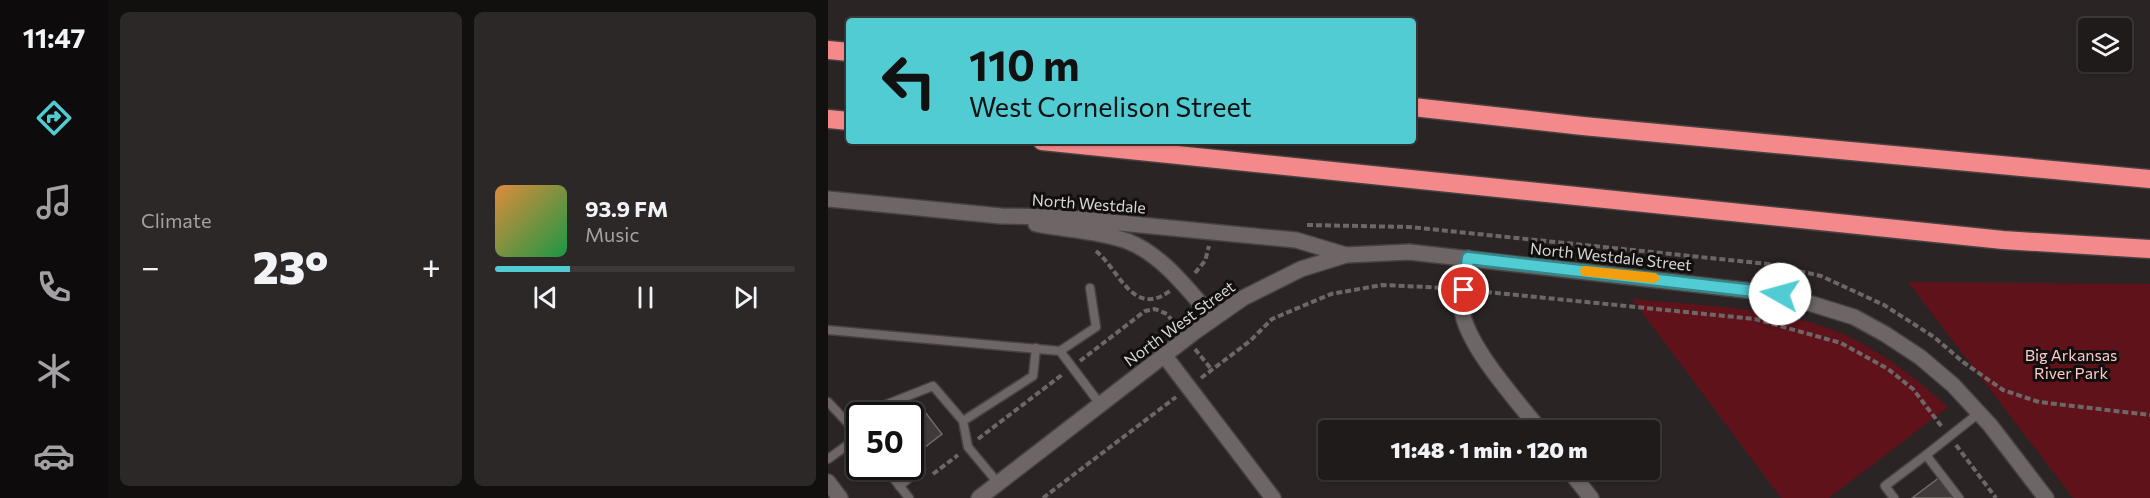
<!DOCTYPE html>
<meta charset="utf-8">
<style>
:root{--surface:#201b1b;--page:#2d2828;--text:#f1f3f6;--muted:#a2a1a3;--line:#3d393a;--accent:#51ccd3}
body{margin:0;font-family:Commissioner,sans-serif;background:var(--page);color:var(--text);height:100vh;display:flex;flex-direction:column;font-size:22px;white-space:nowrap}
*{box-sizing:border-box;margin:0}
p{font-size:20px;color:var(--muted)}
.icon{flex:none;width:33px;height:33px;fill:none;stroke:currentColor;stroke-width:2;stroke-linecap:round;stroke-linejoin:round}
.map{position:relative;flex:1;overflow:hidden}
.panel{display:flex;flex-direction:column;gap:12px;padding:12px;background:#120f0f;width:720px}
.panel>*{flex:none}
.top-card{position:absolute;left:18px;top:18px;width:570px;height:126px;border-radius:6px;box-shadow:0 2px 4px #0004,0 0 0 2px var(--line);background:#51ccd3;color:#111;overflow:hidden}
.buttons{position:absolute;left:1250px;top:18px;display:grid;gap:12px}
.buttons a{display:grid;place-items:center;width:54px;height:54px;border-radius:6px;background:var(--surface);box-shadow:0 2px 4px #0004,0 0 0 2px var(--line);font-size:30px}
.speed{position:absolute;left:18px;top:402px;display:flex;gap:12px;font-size:30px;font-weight:700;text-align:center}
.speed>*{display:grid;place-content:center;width:78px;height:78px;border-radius:50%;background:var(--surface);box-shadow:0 2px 4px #0004,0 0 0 2px var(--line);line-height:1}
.speed .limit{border:3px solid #111;border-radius:9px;background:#fff;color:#111}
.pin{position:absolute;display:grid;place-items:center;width:51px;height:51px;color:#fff;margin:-26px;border:3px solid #fff;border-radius:50%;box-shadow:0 2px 6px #0007}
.me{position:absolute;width:66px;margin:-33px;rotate:277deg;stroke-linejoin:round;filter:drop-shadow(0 0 4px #0008)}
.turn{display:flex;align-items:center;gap:21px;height:126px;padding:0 24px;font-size:27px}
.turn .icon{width:78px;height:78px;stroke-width:2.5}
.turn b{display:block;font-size:42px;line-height:51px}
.big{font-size:45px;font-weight:800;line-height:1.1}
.panel .card{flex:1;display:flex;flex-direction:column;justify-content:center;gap:9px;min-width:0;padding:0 21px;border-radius:9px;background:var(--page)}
.song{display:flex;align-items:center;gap:18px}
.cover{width:72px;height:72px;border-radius:9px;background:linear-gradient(135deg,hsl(30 70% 55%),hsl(140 70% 35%))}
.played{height:6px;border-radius:3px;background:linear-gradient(90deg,var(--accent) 25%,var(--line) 25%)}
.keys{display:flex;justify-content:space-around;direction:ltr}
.heat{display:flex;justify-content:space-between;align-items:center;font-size:33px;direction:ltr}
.panel .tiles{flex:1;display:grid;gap:12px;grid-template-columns:repeat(2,1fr)}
.trip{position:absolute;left:490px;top:420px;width:342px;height:60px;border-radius:6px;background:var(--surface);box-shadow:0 2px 4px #0004,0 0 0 2px var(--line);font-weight:800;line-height:60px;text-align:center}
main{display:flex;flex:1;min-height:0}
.dock{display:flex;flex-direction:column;width:108px;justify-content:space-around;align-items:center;background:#0d0b0b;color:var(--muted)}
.dock .icon{width:42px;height:42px}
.dock .current{color:var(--accent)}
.dock b{font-size:27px;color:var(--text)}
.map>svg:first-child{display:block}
.green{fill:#60121b}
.building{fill:#413a3a;stroke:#726b6a;stroke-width:1.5}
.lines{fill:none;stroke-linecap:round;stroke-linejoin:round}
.service-casing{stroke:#474241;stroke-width:11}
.minor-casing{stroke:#474241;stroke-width:18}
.secondary-casing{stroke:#474241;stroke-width:18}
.motorway-casing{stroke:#474241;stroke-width:21}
.path{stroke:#6d6767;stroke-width:4;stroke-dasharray:6 3;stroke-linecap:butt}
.service{stroke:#6e6666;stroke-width:8}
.minor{stroke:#6e6666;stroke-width:15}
.secondary{stroke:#6e6666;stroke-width:15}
.motorway{stroke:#f3898a;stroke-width:18}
.route-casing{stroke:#358589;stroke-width:15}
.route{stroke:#51ccd3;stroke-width:10}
.slow{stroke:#f59e0b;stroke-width:10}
.labels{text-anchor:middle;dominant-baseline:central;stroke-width:6;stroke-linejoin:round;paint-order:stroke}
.street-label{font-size:16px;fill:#dad6d6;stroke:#110e0e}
.park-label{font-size:16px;fill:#fdc9c8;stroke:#110e0e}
</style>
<main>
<nav class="dock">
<b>11:47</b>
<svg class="icon current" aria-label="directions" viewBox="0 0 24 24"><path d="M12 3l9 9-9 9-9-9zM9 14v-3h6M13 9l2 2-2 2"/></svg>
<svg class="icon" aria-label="music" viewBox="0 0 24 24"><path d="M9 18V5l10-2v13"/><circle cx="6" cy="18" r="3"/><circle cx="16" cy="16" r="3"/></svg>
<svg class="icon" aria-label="phone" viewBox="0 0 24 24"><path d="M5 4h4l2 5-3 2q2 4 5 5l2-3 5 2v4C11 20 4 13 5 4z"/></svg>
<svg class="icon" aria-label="climate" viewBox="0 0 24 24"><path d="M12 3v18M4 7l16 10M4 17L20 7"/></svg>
<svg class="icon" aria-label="car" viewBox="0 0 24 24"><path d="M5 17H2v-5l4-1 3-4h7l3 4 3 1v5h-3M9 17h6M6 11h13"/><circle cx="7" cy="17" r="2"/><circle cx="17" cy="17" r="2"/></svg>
</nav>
<section class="panel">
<div class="tiles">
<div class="card"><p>Climate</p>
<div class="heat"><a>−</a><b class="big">23°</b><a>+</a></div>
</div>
<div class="card">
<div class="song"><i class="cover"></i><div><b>93.9 FM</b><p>Music</p></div></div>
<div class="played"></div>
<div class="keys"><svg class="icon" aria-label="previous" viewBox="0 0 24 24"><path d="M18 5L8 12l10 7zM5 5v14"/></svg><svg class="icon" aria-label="pause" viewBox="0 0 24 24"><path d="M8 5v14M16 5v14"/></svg><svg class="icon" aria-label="next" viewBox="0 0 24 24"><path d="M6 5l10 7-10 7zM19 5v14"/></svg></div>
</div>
</div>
</section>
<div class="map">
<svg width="1322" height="498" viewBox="0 0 1322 498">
<rect width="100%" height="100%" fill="#2b2424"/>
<!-- green -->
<path class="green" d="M1080,282L1322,284V498H1245Z
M804,299C870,306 939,306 1002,329C1044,344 1088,378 1120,407L1001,498H953Z"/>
<!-- building -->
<path class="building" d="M97,412L114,434L88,454L82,446V422Z
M1112,477L1128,498H1084Z"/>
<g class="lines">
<defs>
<path id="service" d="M0,330L232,351L272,404
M232,351L268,327L262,288
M0,402L31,435
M19,420L105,386L135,421L140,447L170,483
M135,421L205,376L208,348
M0,459L32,436
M56,466L81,498
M71,486L93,469
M1066,498L1057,486L1098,455
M1131,498L1098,455L1151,413"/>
<path id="minor" d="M0,199L173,216L230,217L468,240L518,255
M208,224C238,230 270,231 299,241C335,255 360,290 385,318
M640,258C638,275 633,293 634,309C637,344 690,402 712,430
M336,355L445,498
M741,470L763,498
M0,482L12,498"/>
<path id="secondary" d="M151,498L365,333L415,298L473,269L518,255L581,252L952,294L1026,317L1057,334L1092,357L1125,385L1162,425L1218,498"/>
<path id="motorway" d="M0,50L21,52
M585,107L755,126L1322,179
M0,119L21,121
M214,141L1175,240L1322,249"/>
</defs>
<!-- service casing -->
<use href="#service" class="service-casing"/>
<!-- minor casing -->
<use href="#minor" class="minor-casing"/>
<!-- secondary casing -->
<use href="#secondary" class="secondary-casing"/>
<!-- motorway casing -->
<use href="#motorway" class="motorway-casing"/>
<!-- path -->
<path class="path" d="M479,225L582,227L940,264L993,276L1056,305L1106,337L1135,362L1175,390L1211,402L1322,415
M268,251C292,271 305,318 342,291
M367,273L377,261L381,246
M649,291L927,319L1013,343L1060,369L1085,389L1114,427
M367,349L384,370
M252,361L317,311L327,309L339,314L349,327
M373,378L422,341L444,319L503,294L554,285L620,288
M150,439L235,374
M1128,445L1168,498
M105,474L130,455
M215,498L348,397"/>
<!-- service -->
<use href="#service" class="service"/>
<!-- minor -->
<use href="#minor" class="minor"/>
<!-- secondary -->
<use href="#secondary" class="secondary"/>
<!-- motorway -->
<use href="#motorway" class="motorway"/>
</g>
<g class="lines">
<defs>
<path id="route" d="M636,290L640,258L952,294"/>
</defs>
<!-- route casing -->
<use href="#route" class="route-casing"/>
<!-- route -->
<use href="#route" class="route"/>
<!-- slow -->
<path class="slow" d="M757,271L826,278"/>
</g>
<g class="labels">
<!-- street labels -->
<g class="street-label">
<text transform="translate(261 203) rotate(4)">North Westdale</text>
<text transform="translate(783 256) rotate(6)">North Westdale Street</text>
<text transform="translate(351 323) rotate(-36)">North West Street</text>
</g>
<!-- park labels -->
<g class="park-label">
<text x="1243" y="354">Big Arkansas<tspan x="1243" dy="18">River Park</tspan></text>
</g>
</g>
</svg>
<div class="buttons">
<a><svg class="icon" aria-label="layers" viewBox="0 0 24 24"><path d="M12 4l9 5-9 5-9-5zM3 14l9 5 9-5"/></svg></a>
</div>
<div class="speed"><div class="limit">50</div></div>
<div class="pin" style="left:636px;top:290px;background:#d93025"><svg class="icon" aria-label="arrive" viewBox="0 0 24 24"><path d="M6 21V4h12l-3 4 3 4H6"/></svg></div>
<svg class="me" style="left:952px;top:294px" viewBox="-20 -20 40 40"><circle r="19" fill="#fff"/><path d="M0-13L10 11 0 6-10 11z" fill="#51ccd3"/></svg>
<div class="trip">11:48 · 1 min · 120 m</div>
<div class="top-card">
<div class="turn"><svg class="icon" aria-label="left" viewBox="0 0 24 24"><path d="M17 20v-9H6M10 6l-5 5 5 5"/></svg><div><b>110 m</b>West Cornelison Street</div></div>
</div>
</div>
</main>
